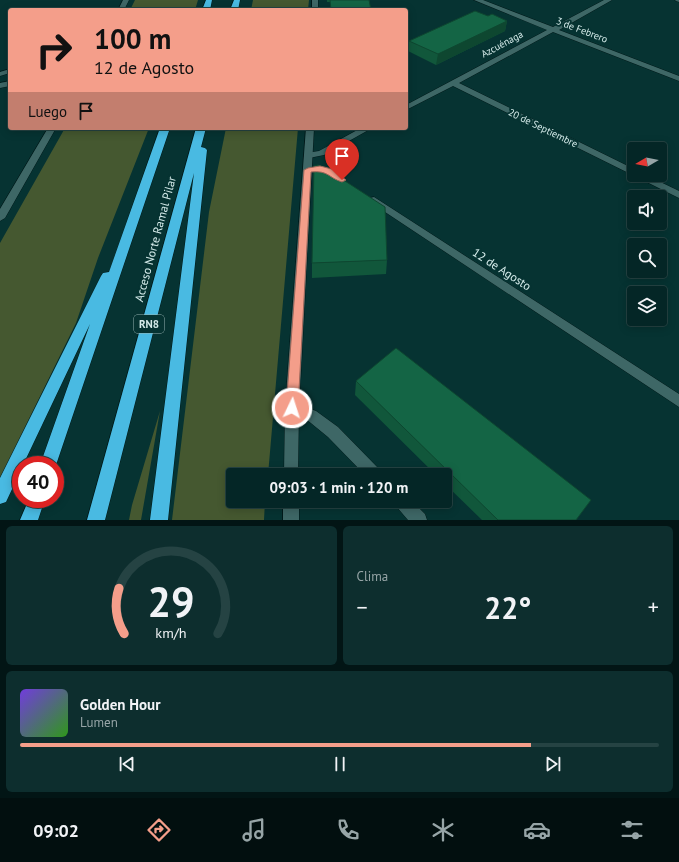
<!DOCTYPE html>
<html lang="es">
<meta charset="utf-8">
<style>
:root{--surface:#042626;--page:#0d2e2e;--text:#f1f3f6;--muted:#97a5a7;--line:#254343;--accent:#f49e8a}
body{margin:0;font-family:"PT Sans",sans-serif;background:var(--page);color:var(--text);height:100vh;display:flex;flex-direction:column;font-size:15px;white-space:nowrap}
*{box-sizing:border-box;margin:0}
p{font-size:13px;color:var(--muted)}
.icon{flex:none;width:22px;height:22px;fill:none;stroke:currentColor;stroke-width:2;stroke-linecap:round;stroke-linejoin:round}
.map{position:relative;height:520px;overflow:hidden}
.details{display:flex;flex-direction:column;gap:6px;padding:6px;background:#021515;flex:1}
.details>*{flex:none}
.hud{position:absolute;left:8px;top:8px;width:400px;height:122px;border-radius:4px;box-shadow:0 2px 10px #0003,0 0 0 1px var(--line);background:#f49e8a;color:#111;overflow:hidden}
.needle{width:26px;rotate:260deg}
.tools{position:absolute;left:627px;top:142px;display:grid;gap:8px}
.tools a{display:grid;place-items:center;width:40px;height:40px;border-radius:4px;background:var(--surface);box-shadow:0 2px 10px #0003,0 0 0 1px var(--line);font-size:20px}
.speed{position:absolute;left:12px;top:456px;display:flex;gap:8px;font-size:20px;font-weight:700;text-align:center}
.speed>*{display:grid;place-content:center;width:52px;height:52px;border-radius:50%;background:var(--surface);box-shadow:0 2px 10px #0003,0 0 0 1px var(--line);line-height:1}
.speed .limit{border:6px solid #d22;background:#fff;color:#111}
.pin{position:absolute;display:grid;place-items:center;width:34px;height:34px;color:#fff;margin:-41px -17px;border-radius:50% 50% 50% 0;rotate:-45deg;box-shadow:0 0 4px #0007}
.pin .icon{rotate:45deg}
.me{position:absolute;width:44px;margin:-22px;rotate:4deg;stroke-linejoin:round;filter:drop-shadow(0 0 3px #0008)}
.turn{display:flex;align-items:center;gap:14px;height:84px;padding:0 20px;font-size:18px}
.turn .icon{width:52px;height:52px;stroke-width:2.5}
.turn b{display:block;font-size:28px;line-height:34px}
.then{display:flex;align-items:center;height:38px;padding:0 20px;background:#0003;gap:8px;font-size:15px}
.big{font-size:30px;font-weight:800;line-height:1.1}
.details .card{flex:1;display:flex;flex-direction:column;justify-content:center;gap:6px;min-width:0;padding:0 14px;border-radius:6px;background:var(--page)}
.details .dial{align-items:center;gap:0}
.dial svg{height:104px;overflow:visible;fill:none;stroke:var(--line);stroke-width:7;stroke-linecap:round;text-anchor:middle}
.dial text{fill:var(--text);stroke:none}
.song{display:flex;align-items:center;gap:12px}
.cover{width:48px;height:48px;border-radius:6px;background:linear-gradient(135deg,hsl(260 70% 55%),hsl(110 70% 35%))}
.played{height:4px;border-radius:2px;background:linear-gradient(90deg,var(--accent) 80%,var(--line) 80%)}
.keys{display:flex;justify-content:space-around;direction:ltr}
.heat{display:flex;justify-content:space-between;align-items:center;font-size:22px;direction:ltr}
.details .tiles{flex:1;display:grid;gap:6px;grid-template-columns:1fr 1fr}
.card:last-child{grid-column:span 2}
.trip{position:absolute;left:226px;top:468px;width:226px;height:40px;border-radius:4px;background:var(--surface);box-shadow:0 2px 10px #0003,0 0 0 1px var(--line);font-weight:800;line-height:40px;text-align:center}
.menu{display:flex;height:64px;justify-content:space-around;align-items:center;background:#020f0f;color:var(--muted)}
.menu .icon{width:28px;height:28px}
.menu .selected{color:var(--accent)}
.menu b{font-size:18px;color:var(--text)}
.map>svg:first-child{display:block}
.green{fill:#455830}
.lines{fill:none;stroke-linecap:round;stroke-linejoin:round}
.minor-casing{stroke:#001919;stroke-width:1}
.tertiary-casing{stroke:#001919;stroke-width:1}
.motorway-casing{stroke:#001919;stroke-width:1}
.minor{fill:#3e6766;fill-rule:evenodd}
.tertiary{fill:#3e6766;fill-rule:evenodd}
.motorway{fill:#49bae2;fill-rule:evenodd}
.wall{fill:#11573b}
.shaded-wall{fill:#0e4730}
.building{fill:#146545;stroke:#0e4730}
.route{fill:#f49e8a;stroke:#9f675a}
.labels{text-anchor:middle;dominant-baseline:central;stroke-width:4;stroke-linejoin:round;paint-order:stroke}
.far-street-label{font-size:10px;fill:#d5ebea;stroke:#063332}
.shield{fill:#063332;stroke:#97b4b3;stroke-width:1}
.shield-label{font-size:11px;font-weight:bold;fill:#d5ebea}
.street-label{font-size:12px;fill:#d5ebea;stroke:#063332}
</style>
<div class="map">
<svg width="679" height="520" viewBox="0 0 679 520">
<rect width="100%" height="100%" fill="#063332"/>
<!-- green -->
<path class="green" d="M135,0H198L195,10H130Z
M253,0H309L308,10H251Z
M65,128H149L98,258L76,323L0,478V243Z
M226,128H298L268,475H233V501H265L264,520H172L209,212Z
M160,411L141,520H129L132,505Z"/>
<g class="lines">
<defs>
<path id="minor" d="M474,0H483L553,27L604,0H612L559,30L679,76V81L553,32L459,83L634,169V175H646L679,191V198L453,86L406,110V105L547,30Z
M675,0H679V2L676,1Z
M10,69V73L0,76V72Z
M10,81V86L0,88V83Z
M361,128H372L324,155L309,158L304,155L306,153L319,151Z
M374,197L679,394V407L370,202L369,200L370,198Z
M292,402L316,411L338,427L380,470L382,475H365L328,437L306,419L287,412L285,408L287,404Z
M393,501H412L425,514L427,520H408L396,506Z"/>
<path id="tertiary" d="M123,0H129L124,10H118Z
M312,0H318V10H312Z
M48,128H56L5,218L0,221V209Z
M306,128H314L299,408L298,475H284L285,408Z
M283,501H299V520H283Z"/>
<path id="motorway" d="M206,0H212L210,10H202Z
M234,0H240L238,10H230Z
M160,128H170L56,465L55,467V465H40L90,324L23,465H21V470L6,502L0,504V478L101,276L103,273L109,272Z
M196,128H206L201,147L205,148L207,150L168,520H150L194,173L105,520H87Z
M29,499H45L38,520H20Z"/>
</defs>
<!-- minor casing -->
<use href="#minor" class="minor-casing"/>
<!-- tertiary casing -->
<use href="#tertiary" class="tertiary-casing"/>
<!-- motorway casing -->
<use href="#motorway" class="motorway-casing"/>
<!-- minor -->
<use href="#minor" class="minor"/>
<!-- tertiary -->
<use href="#tertiary" class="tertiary"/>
<!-- motorway -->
<use href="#motorway" class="motorway"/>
</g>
<!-- wall -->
<path class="wall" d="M327,0H369L371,10H330V2H327Z
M488,16L507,21L505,31L436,65L408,51L409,41Z
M387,260L386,274L312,278V263Z
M356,381L576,520H482L445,484V475H436L355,395Z"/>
<!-- shaded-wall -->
<path class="shaded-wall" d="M507,21L505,31L436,65L438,54Z"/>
<!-- building -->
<path class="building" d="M330,0H369L371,10H331Z
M475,11L488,16L492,14L507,21L438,54L409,41Z
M318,165L325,168L385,207L387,260L312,263L314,166Z
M396,348L591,500L576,520H498L356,381Z"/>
<!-- route -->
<path class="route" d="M320,166L332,169L346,180L342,182C329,178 328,170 311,172L298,408L296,411L292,413L288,411L286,408L304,170L308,168Z"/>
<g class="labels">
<!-- far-street labels -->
<g class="far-street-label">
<text transform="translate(582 30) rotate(21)">3 de Febrero</text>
<text transform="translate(502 44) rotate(-28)">Azcuénaga</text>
<text transform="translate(543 128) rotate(26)">20 de Septiembre</text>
</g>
<!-- shield labels -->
<rect class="shield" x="134" y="315" width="30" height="18" rx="3"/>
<g class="shield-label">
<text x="149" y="324">RN8</text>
</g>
<!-- street labels -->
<g class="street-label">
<text transform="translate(155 239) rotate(-75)">Acceso Norte Ramal Pilar</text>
<text transform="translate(502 269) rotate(33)">12 de Agosto</text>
</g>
</g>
</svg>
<div class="tools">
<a><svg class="needle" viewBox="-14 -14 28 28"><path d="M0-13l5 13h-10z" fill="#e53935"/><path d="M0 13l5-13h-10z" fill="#97a5a7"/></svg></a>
<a><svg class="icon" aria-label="sound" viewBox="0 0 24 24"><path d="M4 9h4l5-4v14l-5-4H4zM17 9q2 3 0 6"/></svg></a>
<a><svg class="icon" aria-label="search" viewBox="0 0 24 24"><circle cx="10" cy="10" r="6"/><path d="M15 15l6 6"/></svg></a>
<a><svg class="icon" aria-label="layers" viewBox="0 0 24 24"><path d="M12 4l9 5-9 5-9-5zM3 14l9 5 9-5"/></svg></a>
</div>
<div class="speed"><div class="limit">40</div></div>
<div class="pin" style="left:342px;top:180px;background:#d93025"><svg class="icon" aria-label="arrive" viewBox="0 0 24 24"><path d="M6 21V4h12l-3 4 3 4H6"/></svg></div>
<svg class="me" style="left:292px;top:408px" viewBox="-20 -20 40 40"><circle r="17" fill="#f49e8a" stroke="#fff" stroke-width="3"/><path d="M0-11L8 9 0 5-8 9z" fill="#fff"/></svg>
<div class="trip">09:03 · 1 min · 120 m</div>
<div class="hud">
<div class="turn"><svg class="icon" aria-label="right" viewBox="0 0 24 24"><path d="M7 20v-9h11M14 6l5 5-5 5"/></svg><div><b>100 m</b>12 de Agosto</div></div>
<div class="then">Luego<svg class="icon" aria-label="arrive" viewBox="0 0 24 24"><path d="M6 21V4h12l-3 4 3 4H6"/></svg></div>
</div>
</div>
<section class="details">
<div class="tiles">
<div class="card dial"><svg viewBox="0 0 100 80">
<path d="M14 69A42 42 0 1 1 86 69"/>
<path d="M14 69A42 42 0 0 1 10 34" stroke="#f49e8a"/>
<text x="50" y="56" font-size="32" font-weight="700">29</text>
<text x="50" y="72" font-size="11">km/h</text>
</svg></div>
<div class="card"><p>Clima</p>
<div class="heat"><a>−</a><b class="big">22°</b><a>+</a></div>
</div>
<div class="card">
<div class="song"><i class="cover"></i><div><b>Golden Hour</b><p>Lumen</p></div></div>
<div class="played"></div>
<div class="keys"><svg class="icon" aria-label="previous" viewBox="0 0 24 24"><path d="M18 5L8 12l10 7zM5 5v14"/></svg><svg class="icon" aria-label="pause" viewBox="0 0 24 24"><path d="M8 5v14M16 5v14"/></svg><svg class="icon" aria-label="next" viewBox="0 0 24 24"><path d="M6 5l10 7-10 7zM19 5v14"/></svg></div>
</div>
</div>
</section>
<nav class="menu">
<b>09:02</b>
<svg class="icon selected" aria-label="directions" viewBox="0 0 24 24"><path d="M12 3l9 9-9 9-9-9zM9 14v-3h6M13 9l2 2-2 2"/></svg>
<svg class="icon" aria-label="music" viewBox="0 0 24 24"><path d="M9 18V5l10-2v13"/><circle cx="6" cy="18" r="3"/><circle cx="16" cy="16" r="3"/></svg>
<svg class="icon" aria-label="phone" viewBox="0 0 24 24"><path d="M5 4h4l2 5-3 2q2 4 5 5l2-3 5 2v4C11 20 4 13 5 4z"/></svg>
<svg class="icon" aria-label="climate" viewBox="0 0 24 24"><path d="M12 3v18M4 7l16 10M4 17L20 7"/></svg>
<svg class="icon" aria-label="car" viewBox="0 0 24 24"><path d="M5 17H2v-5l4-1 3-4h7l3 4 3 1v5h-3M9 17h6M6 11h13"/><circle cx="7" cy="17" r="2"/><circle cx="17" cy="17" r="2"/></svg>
<svg class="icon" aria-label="filters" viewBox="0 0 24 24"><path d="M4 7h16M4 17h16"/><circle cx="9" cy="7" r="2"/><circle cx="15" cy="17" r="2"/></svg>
</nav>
